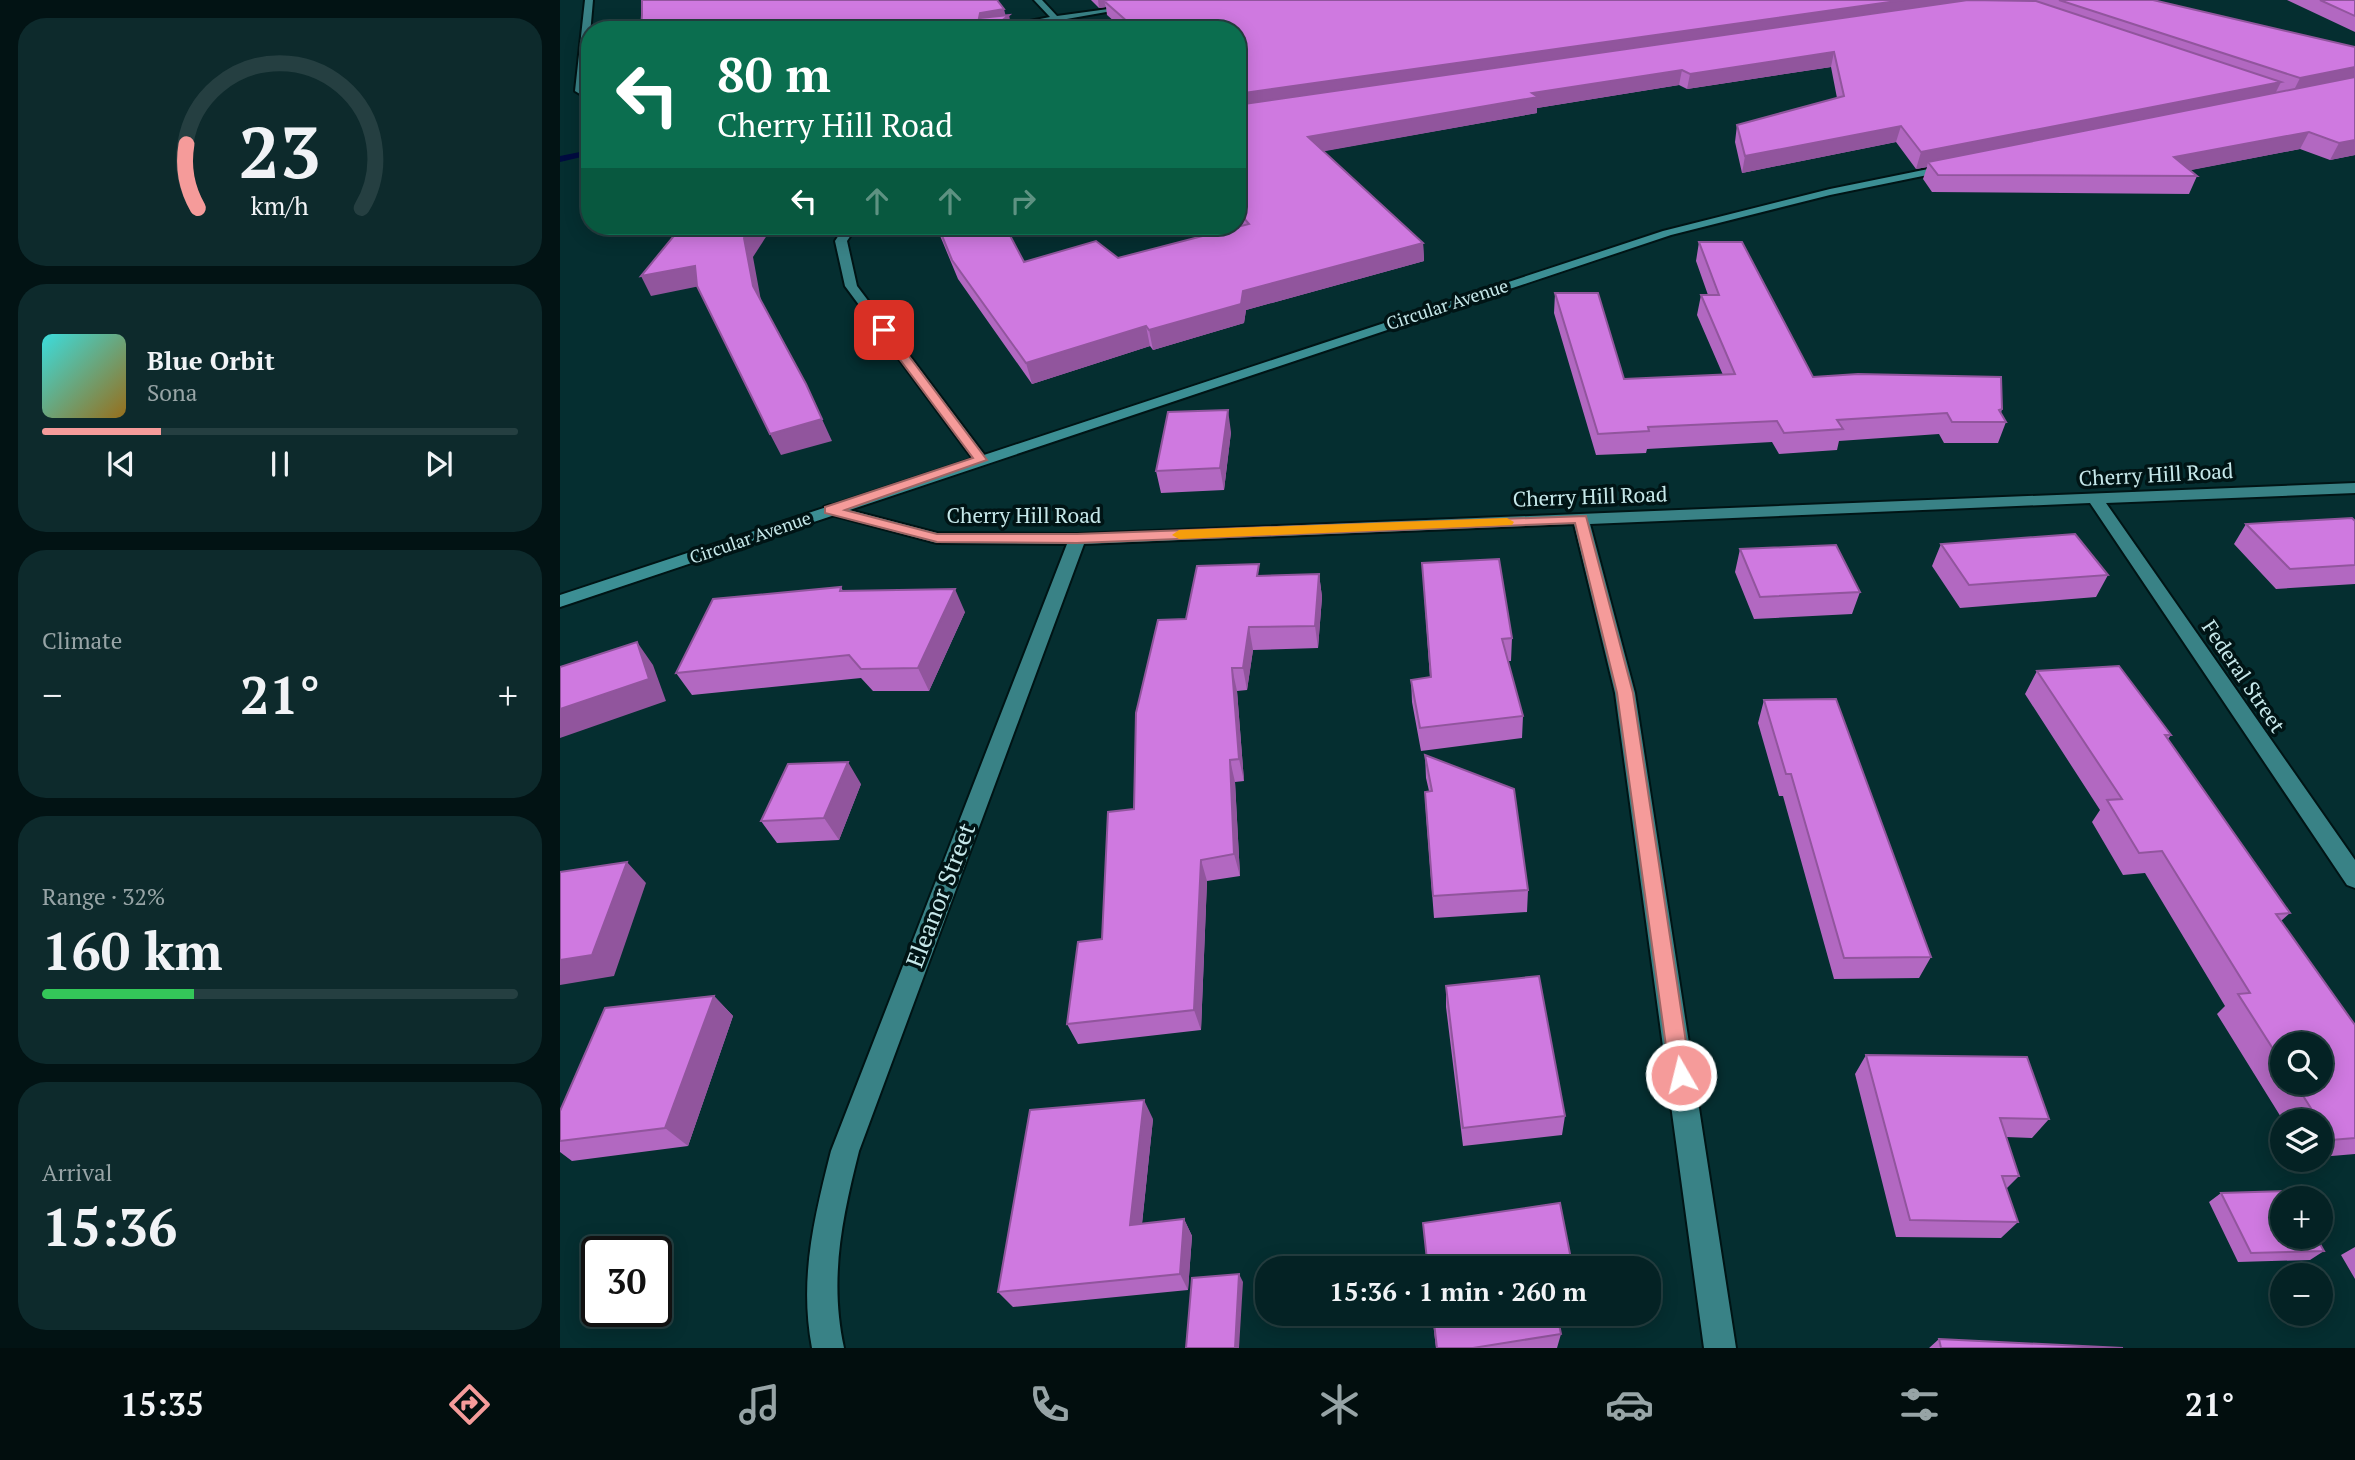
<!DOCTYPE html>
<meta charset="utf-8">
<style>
:root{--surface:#042224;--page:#0d2a2c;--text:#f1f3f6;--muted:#97a4a6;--line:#253f41;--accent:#f59b9a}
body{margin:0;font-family:"PT Serif",serif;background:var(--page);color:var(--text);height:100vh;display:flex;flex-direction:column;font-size:26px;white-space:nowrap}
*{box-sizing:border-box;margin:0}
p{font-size:23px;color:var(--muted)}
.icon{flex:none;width:38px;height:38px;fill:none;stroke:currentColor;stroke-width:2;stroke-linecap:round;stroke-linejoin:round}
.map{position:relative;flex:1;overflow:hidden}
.drawer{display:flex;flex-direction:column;gap:18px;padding:18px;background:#021314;width:560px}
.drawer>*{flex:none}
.guide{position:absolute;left:21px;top:21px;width:665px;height:214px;border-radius:28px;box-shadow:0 4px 18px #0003,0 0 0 2px var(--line);background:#0b6e4f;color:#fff;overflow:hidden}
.fabs{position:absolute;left:1710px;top:1032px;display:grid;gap:14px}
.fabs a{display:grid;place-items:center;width:63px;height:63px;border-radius:50%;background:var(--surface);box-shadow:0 4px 18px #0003,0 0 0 2px var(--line);font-size:35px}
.speed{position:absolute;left:21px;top:1236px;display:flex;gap:14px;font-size:35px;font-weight:700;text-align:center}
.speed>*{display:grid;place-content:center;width:91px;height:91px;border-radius:50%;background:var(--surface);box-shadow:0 4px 18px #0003,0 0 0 2px var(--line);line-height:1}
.speed .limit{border:4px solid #111;border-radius:10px;background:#fff;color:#111}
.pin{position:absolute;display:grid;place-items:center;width:60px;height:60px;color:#fff;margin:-30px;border-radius:14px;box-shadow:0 4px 10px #0006}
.me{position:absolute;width:77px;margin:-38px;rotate:352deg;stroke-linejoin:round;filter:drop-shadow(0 0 5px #0008)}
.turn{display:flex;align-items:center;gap:24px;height:147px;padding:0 21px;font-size:32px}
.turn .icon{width:91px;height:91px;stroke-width:2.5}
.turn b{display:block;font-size:49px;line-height:60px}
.lanes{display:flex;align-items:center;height:66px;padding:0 21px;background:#0003;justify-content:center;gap:35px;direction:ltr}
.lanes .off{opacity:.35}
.big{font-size:52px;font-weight:600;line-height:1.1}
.drawer .card{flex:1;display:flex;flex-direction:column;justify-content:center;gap:10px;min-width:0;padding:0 24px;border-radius:28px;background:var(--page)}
.drawer .dial{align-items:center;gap:0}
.dial svg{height:182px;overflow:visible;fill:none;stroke:var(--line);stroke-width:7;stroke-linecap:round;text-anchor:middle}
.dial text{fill:var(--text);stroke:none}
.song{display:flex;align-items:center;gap:21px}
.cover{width:84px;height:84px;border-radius:10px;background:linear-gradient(135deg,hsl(180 70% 55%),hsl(40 70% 35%))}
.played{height:7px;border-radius:4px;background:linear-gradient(90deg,var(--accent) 25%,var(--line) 25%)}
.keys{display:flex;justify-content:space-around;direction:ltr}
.heat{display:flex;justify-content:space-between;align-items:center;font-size:38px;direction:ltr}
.charge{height:10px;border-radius:5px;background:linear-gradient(90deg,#34c759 32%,var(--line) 0)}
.trip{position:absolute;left:695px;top:1256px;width:406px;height:70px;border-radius:28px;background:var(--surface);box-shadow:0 4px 18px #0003,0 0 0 2px var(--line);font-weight:600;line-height:70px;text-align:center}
.tabs{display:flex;height:112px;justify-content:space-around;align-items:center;background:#020e0e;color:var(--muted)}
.tabs .icon{width:49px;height:49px}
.tabs .on{color:var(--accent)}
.tabs b{font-size:32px;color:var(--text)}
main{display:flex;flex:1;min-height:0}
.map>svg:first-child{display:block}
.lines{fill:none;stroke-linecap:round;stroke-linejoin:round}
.stream{fill:#000b40;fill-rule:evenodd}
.minor-casing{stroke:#001415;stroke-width:4}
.secondary-casing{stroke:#001415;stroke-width:4}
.minor{fill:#398286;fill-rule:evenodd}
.secondary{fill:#3c8f94;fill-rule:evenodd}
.wall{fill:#b268c1;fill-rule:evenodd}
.shaded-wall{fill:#91559d}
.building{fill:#cf79e0;stroke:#91559d;stroke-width:2}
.route{fill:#f59b9a;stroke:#9f6564;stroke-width:2}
.slow{fill:#f59e0b}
.labels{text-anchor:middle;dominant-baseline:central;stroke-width:7;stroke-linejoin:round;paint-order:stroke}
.far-street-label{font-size:18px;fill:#c6e8ea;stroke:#001415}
.street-label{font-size:21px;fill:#c6e8ea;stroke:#001415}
.near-street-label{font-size:24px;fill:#c6e8ea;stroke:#001415}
</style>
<main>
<section class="drawer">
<div class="card dial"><svg viewBox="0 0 100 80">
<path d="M14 69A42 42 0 1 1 86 69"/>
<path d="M14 69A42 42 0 0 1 9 41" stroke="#f59b9a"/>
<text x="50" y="56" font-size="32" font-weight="700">23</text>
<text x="50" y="72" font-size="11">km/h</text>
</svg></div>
<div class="card">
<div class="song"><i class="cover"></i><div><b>Blue Orbit</b><p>Sona</p></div></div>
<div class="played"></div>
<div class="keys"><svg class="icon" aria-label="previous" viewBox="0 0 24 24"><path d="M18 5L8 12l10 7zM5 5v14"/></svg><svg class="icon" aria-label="pause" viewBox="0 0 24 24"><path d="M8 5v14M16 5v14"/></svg><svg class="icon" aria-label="next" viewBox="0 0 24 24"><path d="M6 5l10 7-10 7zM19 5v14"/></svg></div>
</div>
<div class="card"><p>Climate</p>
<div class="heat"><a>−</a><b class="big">21°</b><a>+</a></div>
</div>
<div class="card"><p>Range · 32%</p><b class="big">160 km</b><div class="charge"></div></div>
<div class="card"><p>Arrival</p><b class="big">15:36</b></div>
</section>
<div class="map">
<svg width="1795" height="1348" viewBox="0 0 1795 1348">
<rect width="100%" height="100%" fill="#052e30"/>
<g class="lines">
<!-- stream -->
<path class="stream" d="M30,150V155L0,162V156Z"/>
<defs>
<path id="minor" d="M25,0H33L25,91L20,94L15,91Z
M474,0H482L497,16L614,0L501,20L505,25L501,27L494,22L424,30L490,17Z
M285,226H297L287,241L297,286L426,457V463H416L285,286L275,241Z
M1795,483V493L1546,503L1795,860V888L1787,885L1530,503L1030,524L1075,693L1176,1348H1144L1055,693L1014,524L524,544L299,1151C282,1218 269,1279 284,1348H252C239,1279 254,1218 271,1151L507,544L377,543L264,513V507L270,505L377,533L517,534Z"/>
<path id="secondary" d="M1388,165L1392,166V170L1270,195L1111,235L0,607V595L1103,231L1270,189Z"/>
</defs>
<!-- minor casing -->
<use href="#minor" class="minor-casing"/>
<!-- secondary casing -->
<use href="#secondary" class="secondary-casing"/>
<!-- minor -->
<use href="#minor" class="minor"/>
<!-- secondary -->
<use href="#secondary" class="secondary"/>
</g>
<!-- wall -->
<path class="wall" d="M531,0H1593L1795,47V155L1770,160L1740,149L1630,170L1637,176L1629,194L1372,192L1363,179L1367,167L1356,169L1336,142L1182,173L1175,142L1177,125L1277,98L1271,67L1127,89L1119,85L977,108V113L763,151L863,243L864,261L686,310L684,323L593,350L590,346L472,384L398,279L376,226H445L464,262L558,258L678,227L677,225V30H564L547,15L546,7L539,8Z
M1727,0H1795V32Z
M1139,242L1253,377L1442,409L1441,413L1446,422L1438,443H1384L1379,434L1279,441L1277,450L1219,454L1212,442L1087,449L1086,453L1036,455L994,313L995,293L1064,379L1163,375L1137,315L1141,295H1148L1136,261Z
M671,432L664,490L601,493L596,471Z
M1795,521V584L1716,589L1674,544L1686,524Z
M1381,544L1548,575L1536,597L1400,608L1372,566Z
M1180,549L1300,592L1292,614L1194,619L1175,572Z
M862,563L952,638L951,661H948L963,716L962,738L861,751L852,702L851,680L870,678Z
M759,574L762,597L758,648L693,650L687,690L677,691L684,781L675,782L680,876L647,881L641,1030L518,1044L507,1024L542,939L574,809L626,619L701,576Z
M281,587L283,591L405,612L369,691H313L301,678L132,695L116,673Z
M1477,671L1611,735L1608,739L1730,913L1721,921L1795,1025V1154L1760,1157V1122H1724L1657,1014L1665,1006L1585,873L1563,875L1532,822L1540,810L1465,694ZM1722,1045L1760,1083H1722Z
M1204,700L1371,957L1359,978L1274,979L1223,796H1219L1198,723Z
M865,755L968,890L967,912L874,918L866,814L865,792L869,791L866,778Z
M301,784L279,840L217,843L201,821Z
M886,986L1005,1116L1002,1135L903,1146L886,1007Z
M154,996L173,1016L128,1146L12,1161L0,1152V1141Z
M1306,1055L1489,1119L1472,1138L1446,1137L1459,1176L1446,1189L1458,1222L1441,1238L1336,1237L1295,1074Z
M593,1119L582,1224L624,1219L632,1236L628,1290L453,1307L438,1292Z
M1661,1193L1764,1251L1750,1260L1678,1262L1649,1202Z
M1795,1247V1279L1781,1255Z
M872,1314H997L1001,1334L997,1348H876Z
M1379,1339L1563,1348H1369Z"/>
<!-- shaded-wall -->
<path class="shaded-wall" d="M538,0H599L544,1L546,7L539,8Z
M1344,0H1419L677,110V94Z
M444,9L446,17L449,15L452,30H430L419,18L420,13Z
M1274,52L1271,67L1127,89L1130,74Z
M1795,67V80L1732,94L1740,78Z
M1122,70L1119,85L977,108V113L749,154L748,137L972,93Z
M1721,82L1713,98L1368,162L1367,167L1356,169L1361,152Z
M1341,126L1336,142L1182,173L1185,156Z
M1749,132L1740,149L1606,175L1614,157Z
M1795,140V155L1770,160L1779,143Z
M193,226H213L193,257L202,306L193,286L184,238Z
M863,243L864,261L686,310L684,323L593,350L589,330L683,291Z
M135,266L145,285L91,296L81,276Z
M586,326L590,346L472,384L466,363Z
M246,384L272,441L221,455L210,434Z
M668,410L671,432L664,490L660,468Z
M759,574L762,597L758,648L755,626Z
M395,589L405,612L369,691L358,668Z
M689,627L693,650L687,690L683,668Z
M77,642L93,665L106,701L0,738V709Z
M672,668L677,691L684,781L679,759Z
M670,760L675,782L680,876L674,854Z
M288,762L301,784L279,840L264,818Z
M641,860L647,881L641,1030L634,1010Z
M67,862L86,883L54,976L0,985V960Z
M154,996L173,1016L128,1146L105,1128Z
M584,1100L593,1119L580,1242L570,1225Z
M624,1219L632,1236L628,1290L620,1274Z
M679,1274L683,1282L679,1348H675Z"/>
<!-- building -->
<path class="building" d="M82,0H437L444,9L420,13L419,18L449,15L430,30H81L82,15Z
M548,0H1344L677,94V30H577L544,1Z
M1408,0L1476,1L1721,82L1361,152L1341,126L1185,156L1177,125L1284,96L1274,52L1130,74L1122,70L972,93L978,97L748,137L863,243L683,291L681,304L589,330L586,326L466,363L392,260L378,226H445L464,262L536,241L558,258L689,224L677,210V105Z
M1499,0H1593L1795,47V67L1740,78Z
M1760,0H1795V16Z
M1795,77V140L1779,143L1749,132L1614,157L1637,176L1378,175L1368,162Z
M122,226H193L184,238L193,286L246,384L262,419L210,434L137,286L135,266L81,276Z
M1139,242H1182L1253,377L1298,374L1441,377L1442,409L1439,410L1446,422H1392L1387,413L1277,420L1283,429L1224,433L1217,421L1088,427L1089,431L1038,434L995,293H1038L1064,379L1175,374L1141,295H1159Z
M668,410L660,468L596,471L608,412Z
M1792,518L1795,521V565L1730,569L1686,524Z
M1515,534L1548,575L1409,585L1381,544Z
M1276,545L1300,592L1200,597L1180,549Z
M939,559L952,638L942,639L963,716L860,728L851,680L871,677L862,563Z
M699,564L697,576L759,574L755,626L689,627L683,668H672L679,759L670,760L674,854L641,860L634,1010L507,1024L518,942L542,939L548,812L574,809L576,713L598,620L626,619L637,566Z
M281,587L280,591L395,589L358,668L301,669L289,655L116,673L153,599Z
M77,642L89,679L0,709V667Z
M1559,666L1611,735H1605L1730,913L1716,914L1795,1025V1138L1771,1140L1735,1083H1760V1045H1722V1063L1678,994L1690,993L1602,851L1579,853L1547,800L1562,799L1477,671Z
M1276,699L1371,957L1284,958L1231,774H1226L1204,700Z
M865,755L954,789L968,890L873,896L865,792L872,791Z
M288,762L264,818L201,821L228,764Z
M67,862L32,955L0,960V872Z
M979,976L1005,1116L903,1128L886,986Z
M154,996L105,1128L0,1141V1111L45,1008Z
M1306,1055L1467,1057L1489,1119L1440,1118L1459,1176H1442L1458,1222L1350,1220Z
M584,1100L570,1225L624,1219L620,1274L438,1292L470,1110Z
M1731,1191L1735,1199H1722V1237H1756L1764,1251L1691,1253L1661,1193Z
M1000,1203L1013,1269H868L863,1223Z
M679,1274L675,1348H626L632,1278Z
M873,1314H997L1001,1334L913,1348H877Z
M1379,1339L1563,1348H1381Z"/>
<!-- route -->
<path class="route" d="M324,326L327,327L427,460L285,510L377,534H517L1026,516L1073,693L1131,1075L1128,1083L1121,1086L1113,1083L1110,1075L1057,693L1015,523L517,543L377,542L265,513V507L413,458L318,330Z"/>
<!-- slow -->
<path class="slow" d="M947,518L954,522L952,525L619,539L612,535L619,530Z"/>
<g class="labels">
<!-- far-street labels -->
<g class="far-street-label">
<text transform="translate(887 304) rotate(-18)">Circular Avenue</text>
<text transform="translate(190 537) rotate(-19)">Circular Avenue</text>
</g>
<!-- street labels -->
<g class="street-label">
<text transform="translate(1596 474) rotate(-3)">Cherry Hill Road</text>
<text transform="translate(1030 496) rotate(-2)">Cherry Hill Road</text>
<text x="464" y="515">Cherry Hill Road</text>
<text transform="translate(1684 676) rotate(56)">Federal Street</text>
</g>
<!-- near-street labels -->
<g class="near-street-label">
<text transform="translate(380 895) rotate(-69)">Eleanor Street</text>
</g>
</g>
</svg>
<div class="fabs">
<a><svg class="icon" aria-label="search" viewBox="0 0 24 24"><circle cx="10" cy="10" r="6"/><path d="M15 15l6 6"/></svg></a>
<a><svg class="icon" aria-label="layers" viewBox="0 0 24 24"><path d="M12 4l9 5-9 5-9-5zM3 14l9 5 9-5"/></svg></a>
<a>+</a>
<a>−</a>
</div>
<div class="speed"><div class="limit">30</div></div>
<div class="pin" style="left:324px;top:330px;background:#d93025"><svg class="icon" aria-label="arrive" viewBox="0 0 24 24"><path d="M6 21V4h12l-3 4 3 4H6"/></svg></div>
<svg class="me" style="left:1121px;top:1075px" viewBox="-20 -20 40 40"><circle r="17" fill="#f59b9a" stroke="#fff" stroke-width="3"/><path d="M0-11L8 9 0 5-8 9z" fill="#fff"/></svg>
<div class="trip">15:36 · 1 min · 260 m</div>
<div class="guide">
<div class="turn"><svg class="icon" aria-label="left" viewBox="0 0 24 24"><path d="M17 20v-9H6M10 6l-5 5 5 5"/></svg><div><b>80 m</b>Cherry Hill Road</div></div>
<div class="lanes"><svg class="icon" aria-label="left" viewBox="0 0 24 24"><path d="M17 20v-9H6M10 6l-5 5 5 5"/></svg><svg class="icon off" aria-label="ahead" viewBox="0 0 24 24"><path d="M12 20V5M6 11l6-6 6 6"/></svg><svg class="icon off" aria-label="ahead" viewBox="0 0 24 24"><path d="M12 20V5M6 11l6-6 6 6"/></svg><svg class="icon off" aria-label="right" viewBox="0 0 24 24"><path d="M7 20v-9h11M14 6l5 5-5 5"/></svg></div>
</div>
</div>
</main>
<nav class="tabs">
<b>15:35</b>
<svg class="icon on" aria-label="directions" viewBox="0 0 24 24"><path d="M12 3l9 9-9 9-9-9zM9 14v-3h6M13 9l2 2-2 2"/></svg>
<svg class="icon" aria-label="music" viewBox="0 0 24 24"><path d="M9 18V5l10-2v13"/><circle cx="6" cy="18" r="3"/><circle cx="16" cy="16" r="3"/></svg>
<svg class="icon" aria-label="phone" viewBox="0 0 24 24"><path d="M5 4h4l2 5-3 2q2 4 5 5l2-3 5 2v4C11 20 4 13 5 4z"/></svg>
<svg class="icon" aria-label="climate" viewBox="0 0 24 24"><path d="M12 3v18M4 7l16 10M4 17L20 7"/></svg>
<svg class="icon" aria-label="car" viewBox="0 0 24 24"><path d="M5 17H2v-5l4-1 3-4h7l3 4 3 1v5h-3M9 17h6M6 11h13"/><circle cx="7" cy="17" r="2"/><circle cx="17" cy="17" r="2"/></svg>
<svg class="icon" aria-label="filters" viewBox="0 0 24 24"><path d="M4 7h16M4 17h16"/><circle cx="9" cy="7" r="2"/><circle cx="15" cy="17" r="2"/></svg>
<b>21°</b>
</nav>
